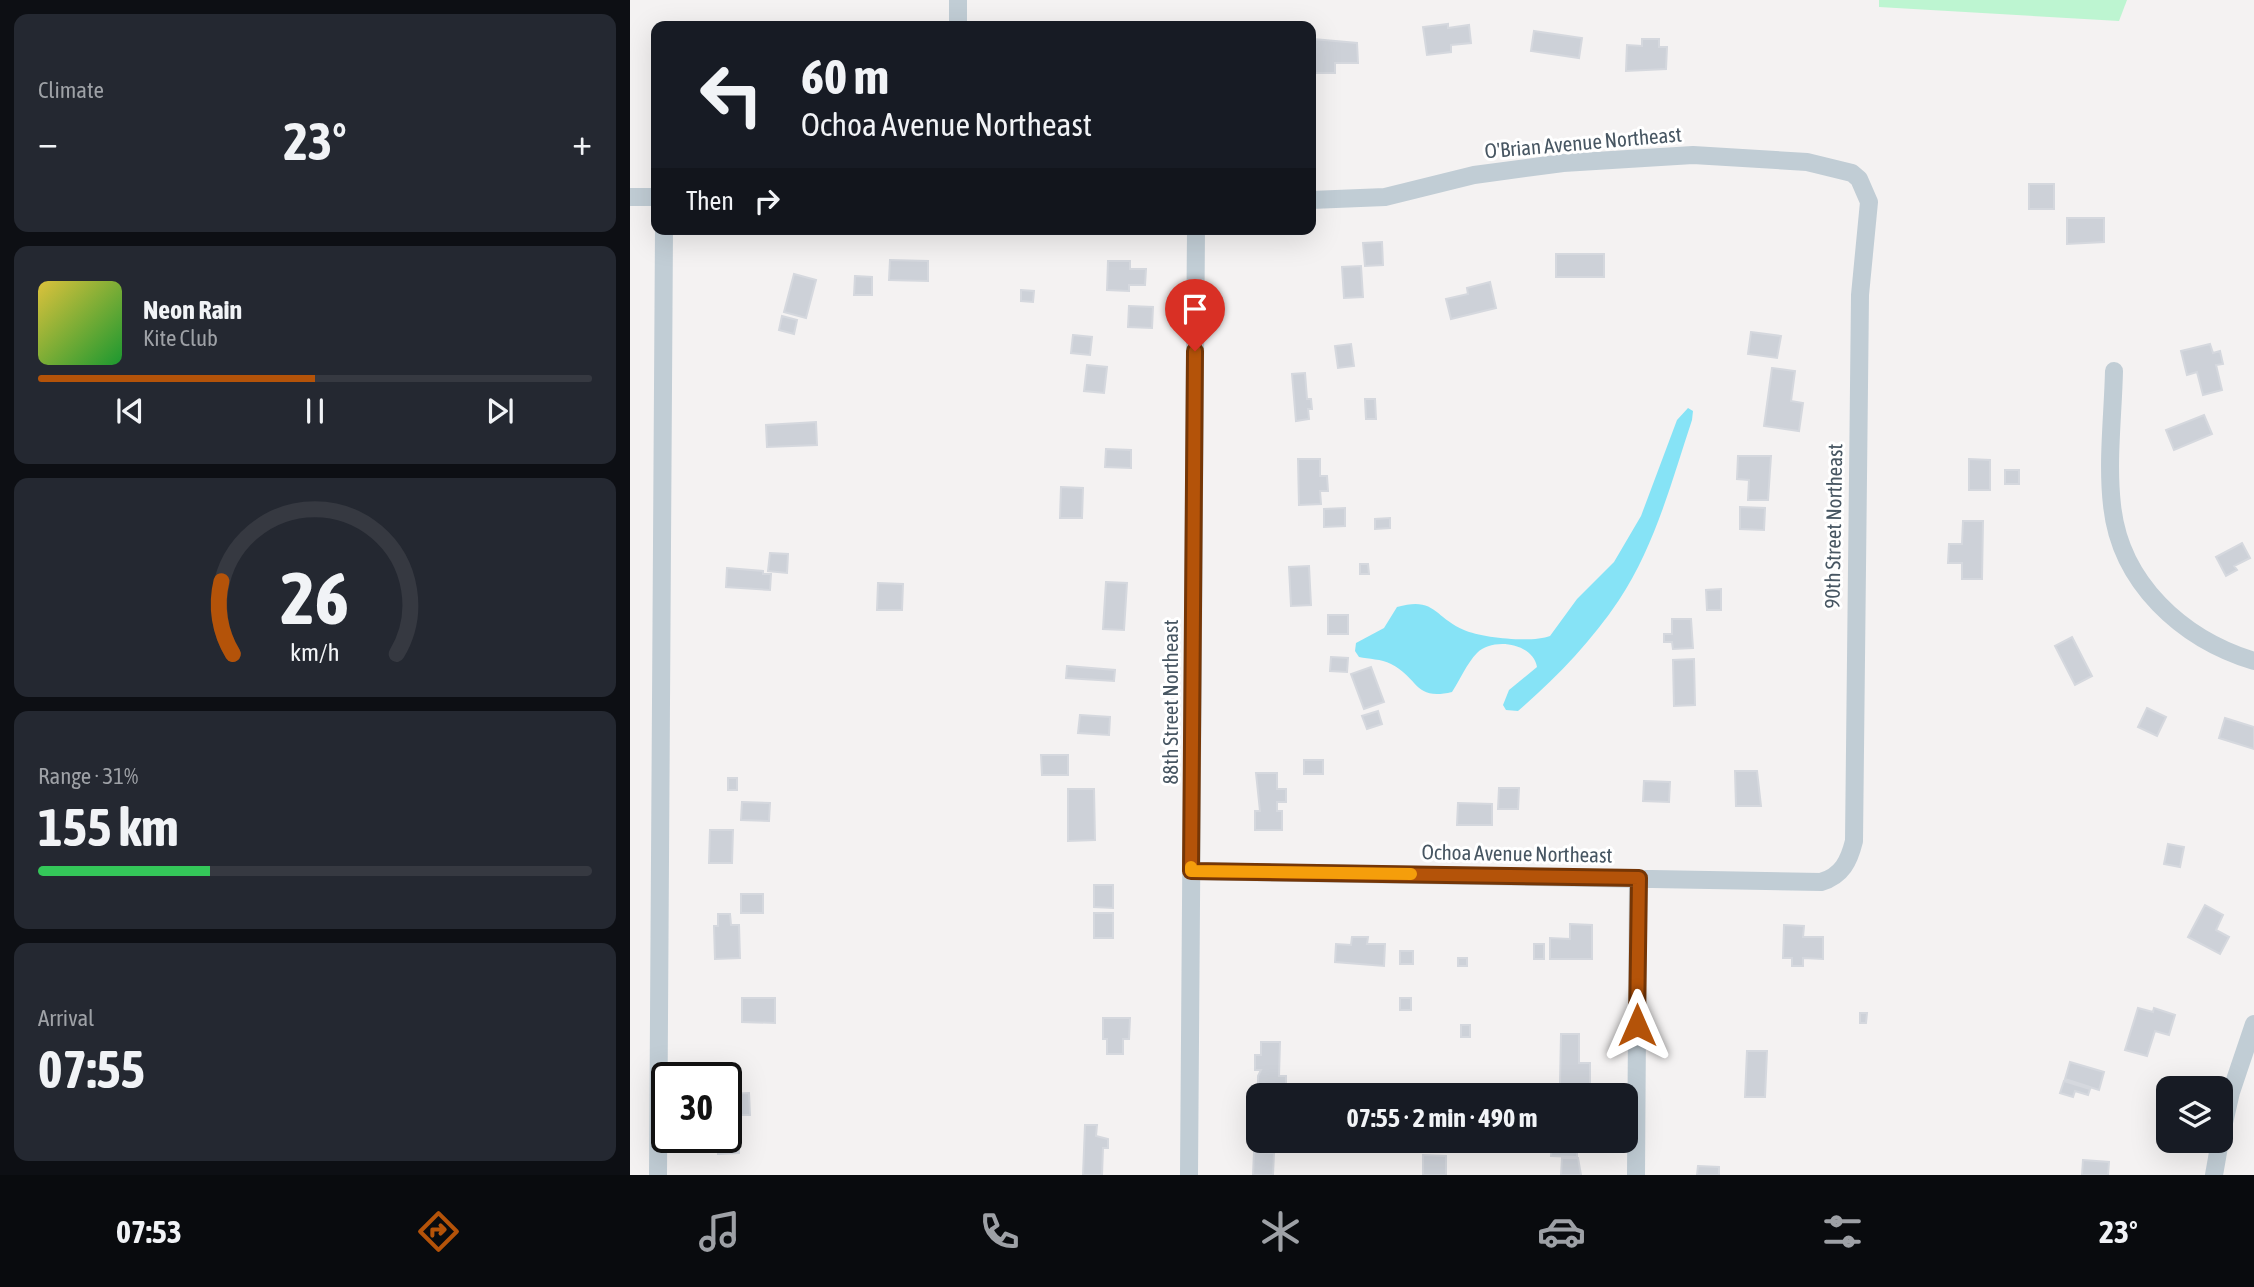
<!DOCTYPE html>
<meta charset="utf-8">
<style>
:root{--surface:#171b24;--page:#242831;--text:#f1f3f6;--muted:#9ea1a6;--line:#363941;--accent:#b45309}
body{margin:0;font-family:"Asap Condensed",sans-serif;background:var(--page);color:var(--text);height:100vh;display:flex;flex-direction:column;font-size:26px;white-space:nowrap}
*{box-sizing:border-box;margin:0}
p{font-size:23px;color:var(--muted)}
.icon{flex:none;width:38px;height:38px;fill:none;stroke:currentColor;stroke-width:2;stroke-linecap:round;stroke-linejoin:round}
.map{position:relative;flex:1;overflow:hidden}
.panel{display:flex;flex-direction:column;gap:14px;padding:14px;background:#0d0f14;width:630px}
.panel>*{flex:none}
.hud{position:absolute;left:21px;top:21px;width:665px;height:214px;border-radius:14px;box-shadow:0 7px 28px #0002;background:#171b24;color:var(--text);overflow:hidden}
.buttons{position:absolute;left:1526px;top:1076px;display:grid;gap:14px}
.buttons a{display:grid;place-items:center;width:77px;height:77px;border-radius:14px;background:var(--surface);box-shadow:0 7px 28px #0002;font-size:35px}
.speed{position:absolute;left:21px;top:1062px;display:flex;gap:14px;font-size:35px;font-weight:700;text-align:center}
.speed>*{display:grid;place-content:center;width:91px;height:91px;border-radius:50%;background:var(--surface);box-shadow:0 7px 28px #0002;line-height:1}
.speed .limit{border:4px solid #111;border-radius:10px;background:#fff;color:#111}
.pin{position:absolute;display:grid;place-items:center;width:60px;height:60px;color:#fff;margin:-72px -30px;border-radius:50% 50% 50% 0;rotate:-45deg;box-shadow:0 0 7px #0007}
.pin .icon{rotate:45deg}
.me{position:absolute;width:77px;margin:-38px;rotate:0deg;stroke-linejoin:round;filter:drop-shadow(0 0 5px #0008)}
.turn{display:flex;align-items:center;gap:24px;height:147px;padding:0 35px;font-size:32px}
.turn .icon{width:91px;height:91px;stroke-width:2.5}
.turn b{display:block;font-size:49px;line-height:60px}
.then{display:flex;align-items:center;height:66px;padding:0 35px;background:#0003;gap:14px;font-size:26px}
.big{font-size:52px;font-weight:700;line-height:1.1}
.panel .widget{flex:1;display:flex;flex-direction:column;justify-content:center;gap:10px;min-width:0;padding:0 24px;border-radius:14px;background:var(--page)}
.panel .dial{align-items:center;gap:0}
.dial svg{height:182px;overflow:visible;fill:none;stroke:var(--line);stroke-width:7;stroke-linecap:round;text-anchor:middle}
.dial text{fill:var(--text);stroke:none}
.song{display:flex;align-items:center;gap:21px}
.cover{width:84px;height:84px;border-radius:10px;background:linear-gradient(135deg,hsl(50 70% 55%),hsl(130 70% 35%))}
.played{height:7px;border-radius:4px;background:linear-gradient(90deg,var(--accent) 50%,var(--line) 50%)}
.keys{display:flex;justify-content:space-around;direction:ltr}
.heat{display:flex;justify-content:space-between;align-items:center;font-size:38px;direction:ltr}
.charge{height:10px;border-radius:5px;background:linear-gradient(90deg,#34c759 31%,var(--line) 0)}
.trip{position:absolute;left:616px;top:1083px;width:392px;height:70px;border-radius:14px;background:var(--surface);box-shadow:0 7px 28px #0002;font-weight:700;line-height:70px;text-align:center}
.menu{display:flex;height:112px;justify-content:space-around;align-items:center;background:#090b0e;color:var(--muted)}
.menu .icon{width:49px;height:49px}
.menu .current{color:var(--accent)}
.menu b{font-size:32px;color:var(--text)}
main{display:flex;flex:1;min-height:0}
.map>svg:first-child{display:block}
.green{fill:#bdf5d1}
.water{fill:#86e3f6}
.building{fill:#cdd1d8;stroke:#d5d8de;stroke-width:2}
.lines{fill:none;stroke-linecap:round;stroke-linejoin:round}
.street{stroke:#c1cdd5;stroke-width:18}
.route-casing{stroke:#753606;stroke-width:18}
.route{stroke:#b45309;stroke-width:12}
.slow{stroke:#f59e0b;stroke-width:12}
.labels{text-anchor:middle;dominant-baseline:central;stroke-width:6;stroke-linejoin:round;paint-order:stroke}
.street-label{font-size:21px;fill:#475662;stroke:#fff}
</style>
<main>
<section class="panel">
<div class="widget"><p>Climate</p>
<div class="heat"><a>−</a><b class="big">23°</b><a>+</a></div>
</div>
<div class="widget">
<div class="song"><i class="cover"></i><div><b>Neon Rain</b><p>Kite Club</p></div></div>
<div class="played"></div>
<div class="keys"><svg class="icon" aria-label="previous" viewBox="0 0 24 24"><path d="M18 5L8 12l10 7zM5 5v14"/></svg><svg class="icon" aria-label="pause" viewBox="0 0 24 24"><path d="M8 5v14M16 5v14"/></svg><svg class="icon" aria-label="next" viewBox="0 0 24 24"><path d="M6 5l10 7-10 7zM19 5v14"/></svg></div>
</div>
<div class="widget dial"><svg viewBox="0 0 100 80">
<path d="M14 69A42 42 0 1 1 86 69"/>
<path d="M14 69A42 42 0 0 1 9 37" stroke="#b45309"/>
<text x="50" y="56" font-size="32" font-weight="700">26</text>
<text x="50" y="72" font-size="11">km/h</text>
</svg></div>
<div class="widget"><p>Range · 31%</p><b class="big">155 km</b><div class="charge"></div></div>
<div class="widget"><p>Arrival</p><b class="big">07:55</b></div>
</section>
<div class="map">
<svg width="1624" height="1175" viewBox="0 0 1624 1175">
<rect width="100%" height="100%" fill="#f4f2f2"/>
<!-- green -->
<path class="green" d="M1249,0H1497L1489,21L1249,7Z"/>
<!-- water -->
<path class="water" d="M1058,408L1063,411L1062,420C1042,480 1025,546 989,600C961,642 926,678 888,711L876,710L873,705L879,690L907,667C903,643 863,637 847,653C837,663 830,680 822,692C784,701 789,678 761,664C751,659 739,659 729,657L725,651L726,643L754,628L767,607C805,596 804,617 834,630C852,638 902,643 920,636L947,599L984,562L1011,516L1047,420Z"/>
<!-- building -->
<path class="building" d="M818,24V28L839,25L841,43L821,45V52L797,55L793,27Z
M904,31L952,38L949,58L901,51Z
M683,39L727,43L728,63H705V73H684Z
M1012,39H1029V47H1037L1036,69L996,71L997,45L1012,46Z
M1399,184H1424V209H1399Z
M1437,218H1474V242L1437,244Z
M752,242L753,265L735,266L733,243Z
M926,254H974V277H926Z
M260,260L298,261V281L259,280Z
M478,261H500V269H516L515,285H499V291L477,290Z
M731,266L733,297L714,298L712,267Z
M164,274L186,280L176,318L154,312Z
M225,276L242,277V295H224Z
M860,282L866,308L821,319L816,299L838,294L837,288Z
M391,290L404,291L403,302L391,301Z
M499,306L523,307L522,328L498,327Z
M152,316L167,320L164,334L149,330Z
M1121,332L1151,336L1147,358L1118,354Z
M443,335L462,337L460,355L441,353Z
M721,344L724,366L708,368L705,346Z
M1580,344L1583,353L1590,351L1593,364L1586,365L1592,390L1573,395L1567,372L1557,375L1551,351Z
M457,365L477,367L474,393L454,391Z
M1142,368L1165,371L1161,401L1173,403L1169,431L1134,426Z
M675,373L677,399H681L682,409H678L679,419L666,421L662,374Z
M735,399H745L746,419H736Z
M1574,415L1582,434L1544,450L1536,430Z
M186,422L187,445L137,447L136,425Z
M476,449L501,450V468L475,467Z
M1108,456H1141L1138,500H1118L1119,480L1107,479Z
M668,459H690V476H697L698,491H690L691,504L669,505Z
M1339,459L1360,460V490H1339Z
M1375,470H1389V484H1375Z
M431,487L453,488L452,518H430Z
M1110,507L1135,508L1134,530L1110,529Z
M715,508V526L694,527V509Z
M760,518V528L745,529V519Z
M1333,521H1353L1352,579H1332V563H1318L1319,544H1332Z
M1612,543L1620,558L1604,566L1607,570L1596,576L1586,557Z
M140,553L158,554L157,573L138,571Z
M730,564H738L739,574H730Z
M679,566L681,605L661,606L659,567Z
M97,568L133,571V574H141L140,590L96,587Z
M476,582L497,583L494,630L473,629Z
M248,583L273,584L272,610H247Z
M1091,589V610H1077L1076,590Z
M698,615H718V634H698Z
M1042,619H1061L1063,648L1043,649L1042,642H1034V634H1042Z
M1442,637L1462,676L1445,685L1425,646Z
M701,657L718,658L717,672L700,671Z
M1064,659L1065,705L1044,706L1043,660Z
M437,666L485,670L484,681L436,678Z
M741,667L754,702L734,709L721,674Z
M1517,708L1536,717L1527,736L1508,727Z
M748,711L752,724L737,729L732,716Z
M450,715L480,717L479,735L448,733Z
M1595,718L1624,727V749L1589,738Z
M411,755H438V775H412Z
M674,760H693V774H674Z
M1105,771H1127L1131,806H1106Z
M626,773H647V789H656V802H647V811H652V830H625V811H630Z
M98,778H107V790H98Z
M1014,781L1040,782L1039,802L1013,801Z
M869,788H889L888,809H868Z
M438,789H464L465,840L438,841Z
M112,802L140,803L139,821L111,820Z
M828,803L862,804V825H827Z
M80,830H103L102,863H79Z
M1538,844L1554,847L1550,867L1534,864Z
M464,885H483V908L464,907Z
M111,894H133V913H111Z
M1575,905L1593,915L1586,930L1599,937L1590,954L1558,937Z
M464,913H483V938H464Z
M88,914H100L101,925H109L110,958L85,959L84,926H88Z
M940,924L962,925V959H920V938L940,939Z
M1154,925L1174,926L1173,937H1193V959L1173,958V966H1162V958H1153Z
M722,937H738L737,944H755L754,966L705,962L706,944L721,945Z
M904,944H914V959H904Z
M770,951H783V964H770Z
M828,958H837V966H828Z
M112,998H145V1023L112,1022Z
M770,998H781V1010H770Z
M1508,1008L1523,1012L1524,1008L1545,1015L1539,1035L1525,1031L1517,1056L1495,1050Z
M1230,1013H1237L1236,1023H1230Z
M473,1018H500L499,1039H493V1054H477V1039H473Z
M831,1025H840V1037H831Z
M931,1034H949V1063H960V1084H930Z
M631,1042H650L649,1076H656V1096H628V1099V1076L631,1070H625V1055H631Z
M1117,1051H1137L1135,1097H1115Z
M1440,1062L1474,1072L1469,1090L1435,1079Z
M1434,1081L1460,1089L1458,1095L1445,1091L1443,1097L1430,1093Z
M119,1093L120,1115H109V1126H96V1094Z
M455,1125H467L466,1136L478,1139V1148H473L472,1175H453Z
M109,1129V1153L88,1154L87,1138H96V1130Z
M922,1141H947V1157L921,1156Z
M624,1152L644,1153L643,1175H623Z
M793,1155L816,1156V1175H793Z
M932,1158H948L951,1175H931Z
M1453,1160L1479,1162L1478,1175H1452Z
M1068,1166L1089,1167V1175H1067Z"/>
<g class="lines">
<!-- street -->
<path class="street" d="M328,26V0
M0,197H26
M1484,371C1483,415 1477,462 1482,505C1490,583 1552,639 1624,661
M561,871L1191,882C1212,876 1219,861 1224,841L1230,295L1239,202L1229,179L1222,173L1177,162L1063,155L933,163L844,175L755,197L681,200
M1591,1136L1601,1092L1624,1024
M28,1175L34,229
M559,1175L566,229
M1006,1175L1008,878
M1584,1175L1590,1141"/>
</g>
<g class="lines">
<defs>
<path id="route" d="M565,351L561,871L1009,878L1007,1025"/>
</defs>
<!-- route casing -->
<use href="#route" class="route-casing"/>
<!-- route -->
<use href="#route" class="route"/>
<!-- slow -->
<path class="slow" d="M561,867V871L781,874"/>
</g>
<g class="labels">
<!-- street labels -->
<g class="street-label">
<text transform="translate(953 142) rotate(-5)">O'Brian Avenue Northeast</text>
<text transform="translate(1203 526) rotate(-89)">90th Street Northeast</text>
<text transform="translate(540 702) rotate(-90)">88th Street Northeast</text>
<text transform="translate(887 853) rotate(1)">Ochoa Avenue Northeast</text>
</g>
</g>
</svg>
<div class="buttons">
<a><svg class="icon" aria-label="layers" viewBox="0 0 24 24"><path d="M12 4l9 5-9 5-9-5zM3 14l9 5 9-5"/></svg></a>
</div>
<div class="speed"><div class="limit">30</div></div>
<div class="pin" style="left:565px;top:351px;background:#d93025"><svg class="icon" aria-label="arrive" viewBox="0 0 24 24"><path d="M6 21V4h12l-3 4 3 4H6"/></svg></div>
<svg class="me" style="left:1007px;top:1025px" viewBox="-20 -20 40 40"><path d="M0-17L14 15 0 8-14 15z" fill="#b45309" stroke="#fff" stroke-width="4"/></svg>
<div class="trip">07:55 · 2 min · 490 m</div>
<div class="hud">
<div class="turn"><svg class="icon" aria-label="left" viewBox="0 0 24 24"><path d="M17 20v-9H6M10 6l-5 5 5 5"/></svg><div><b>60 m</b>Ochoa Avenue Northeast</div></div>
<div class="then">Then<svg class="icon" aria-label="right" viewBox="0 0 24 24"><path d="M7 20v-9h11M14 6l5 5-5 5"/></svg></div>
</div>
</div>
</main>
<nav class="menu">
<b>07:53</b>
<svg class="icon current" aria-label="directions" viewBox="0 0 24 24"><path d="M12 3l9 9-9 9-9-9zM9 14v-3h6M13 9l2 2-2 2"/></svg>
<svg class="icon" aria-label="music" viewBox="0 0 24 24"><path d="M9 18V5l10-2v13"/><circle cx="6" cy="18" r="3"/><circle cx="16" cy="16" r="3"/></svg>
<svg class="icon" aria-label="phone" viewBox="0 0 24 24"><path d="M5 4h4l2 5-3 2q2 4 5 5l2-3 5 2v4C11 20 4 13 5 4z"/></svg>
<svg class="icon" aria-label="climate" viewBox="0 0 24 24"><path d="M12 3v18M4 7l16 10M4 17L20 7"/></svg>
<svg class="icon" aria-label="car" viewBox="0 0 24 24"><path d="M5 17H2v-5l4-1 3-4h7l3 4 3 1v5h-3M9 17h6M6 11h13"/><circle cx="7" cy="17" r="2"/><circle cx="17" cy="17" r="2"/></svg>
<svg class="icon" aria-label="filters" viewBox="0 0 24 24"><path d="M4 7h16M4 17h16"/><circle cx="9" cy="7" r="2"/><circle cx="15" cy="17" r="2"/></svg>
<b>23°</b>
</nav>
